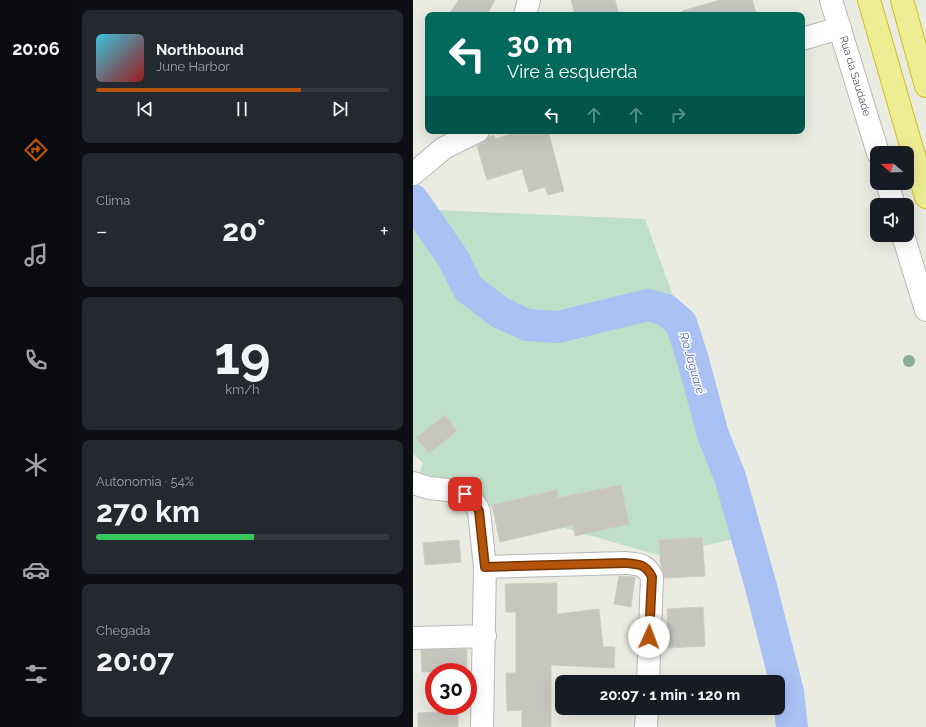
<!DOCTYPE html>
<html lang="pt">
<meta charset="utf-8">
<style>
:root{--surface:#171b24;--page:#242831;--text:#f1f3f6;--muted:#9ea1a6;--line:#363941;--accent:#b45309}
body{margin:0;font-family:Raleway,sans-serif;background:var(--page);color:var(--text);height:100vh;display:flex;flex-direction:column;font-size:15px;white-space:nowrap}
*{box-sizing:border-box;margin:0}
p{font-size:13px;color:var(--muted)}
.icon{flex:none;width:22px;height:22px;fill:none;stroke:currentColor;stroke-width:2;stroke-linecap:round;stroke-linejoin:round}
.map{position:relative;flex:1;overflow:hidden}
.side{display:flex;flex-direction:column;gap:10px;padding:10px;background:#0d0f14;width:341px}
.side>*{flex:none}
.top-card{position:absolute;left:12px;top:12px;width:380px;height:122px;border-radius:8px;box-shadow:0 4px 16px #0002;background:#00695c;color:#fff;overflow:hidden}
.needle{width:26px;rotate:289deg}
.controls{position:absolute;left:457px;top:146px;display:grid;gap:8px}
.controls a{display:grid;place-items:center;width:44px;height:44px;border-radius:8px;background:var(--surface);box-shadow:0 4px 16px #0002;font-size:20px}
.speed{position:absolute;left:12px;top:663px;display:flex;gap:8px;font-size:20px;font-weight:700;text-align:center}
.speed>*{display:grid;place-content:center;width:52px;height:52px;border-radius:50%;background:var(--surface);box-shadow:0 4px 16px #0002;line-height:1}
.speed .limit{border:6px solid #d22;background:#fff;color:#111}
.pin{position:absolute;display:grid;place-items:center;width:34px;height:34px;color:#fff;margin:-17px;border-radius:8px;box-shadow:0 2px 6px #0006}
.me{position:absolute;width:44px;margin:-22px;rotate:2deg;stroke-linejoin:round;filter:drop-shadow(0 0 3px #0008)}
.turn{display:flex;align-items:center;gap:14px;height:84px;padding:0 16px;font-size:18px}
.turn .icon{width:52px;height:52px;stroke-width:2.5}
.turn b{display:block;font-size:28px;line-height:34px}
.lanes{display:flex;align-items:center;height:38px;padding:0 16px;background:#0003;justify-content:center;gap:20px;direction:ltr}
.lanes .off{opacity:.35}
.big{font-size:30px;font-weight:700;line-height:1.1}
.side .card{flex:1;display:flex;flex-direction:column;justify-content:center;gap:6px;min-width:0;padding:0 14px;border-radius:8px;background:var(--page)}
.side .dial{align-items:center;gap:0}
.dial b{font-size:52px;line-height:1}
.song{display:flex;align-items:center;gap:12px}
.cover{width:48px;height:48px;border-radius:6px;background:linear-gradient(135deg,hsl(190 70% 55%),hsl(0 70% 35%))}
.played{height:4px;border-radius:2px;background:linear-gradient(90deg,var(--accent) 70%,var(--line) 70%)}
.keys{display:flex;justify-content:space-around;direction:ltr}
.heat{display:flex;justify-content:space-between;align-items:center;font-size:22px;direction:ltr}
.charge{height:6px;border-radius:3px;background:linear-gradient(90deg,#34c759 54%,var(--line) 0)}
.trip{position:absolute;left:142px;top:675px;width:230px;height:40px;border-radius:8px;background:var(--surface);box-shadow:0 4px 16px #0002;font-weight:700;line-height:40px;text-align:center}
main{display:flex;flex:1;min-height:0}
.tabs{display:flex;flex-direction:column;width:72px;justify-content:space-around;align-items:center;background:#090b0e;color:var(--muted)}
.tabs .icon{width:28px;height:28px}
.tabs .current{color:var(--accent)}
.tabs b{font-size:18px;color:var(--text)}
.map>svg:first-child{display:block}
.green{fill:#c0dfc8}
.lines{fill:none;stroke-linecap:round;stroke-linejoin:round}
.river{stroke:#a9c1f3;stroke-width:32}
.building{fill:#c6c5be;stroke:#cecdc1}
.minor-casing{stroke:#b7b7bc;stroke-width:24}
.highway-casing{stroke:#cfc11c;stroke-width:24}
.minor{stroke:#fff;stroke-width:22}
.highway{stroke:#eeed94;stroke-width:22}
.tree{fill:#8bad91}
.route-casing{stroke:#753606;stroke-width:10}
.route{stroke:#b45309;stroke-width:7}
.labels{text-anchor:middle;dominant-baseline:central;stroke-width:3;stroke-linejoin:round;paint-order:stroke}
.street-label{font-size:11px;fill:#5a5b60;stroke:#fff}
.water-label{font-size:12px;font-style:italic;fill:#5068b2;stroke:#fff}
</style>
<main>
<nav class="tabs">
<b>20:06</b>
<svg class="icon current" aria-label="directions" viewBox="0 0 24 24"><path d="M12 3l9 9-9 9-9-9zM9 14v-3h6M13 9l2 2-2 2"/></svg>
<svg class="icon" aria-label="music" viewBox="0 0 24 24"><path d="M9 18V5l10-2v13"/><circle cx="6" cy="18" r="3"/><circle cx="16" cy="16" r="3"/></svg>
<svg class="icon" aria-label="phone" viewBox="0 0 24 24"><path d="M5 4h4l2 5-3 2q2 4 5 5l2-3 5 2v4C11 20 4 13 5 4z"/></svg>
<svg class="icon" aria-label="climate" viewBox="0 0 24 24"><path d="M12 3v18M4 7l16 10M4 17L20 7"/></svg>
<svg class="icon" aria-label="car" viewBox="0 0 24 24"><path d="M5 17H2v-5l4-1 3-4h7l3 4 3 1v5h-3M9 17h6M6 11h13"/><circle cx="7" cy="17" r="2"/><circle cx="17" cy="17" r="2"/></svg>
<svg class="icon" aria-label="filters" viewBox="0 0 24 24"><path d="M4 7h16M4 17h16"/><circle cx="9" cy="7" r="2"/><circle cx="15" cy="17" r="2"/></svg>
</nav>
<section class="side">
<div class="card">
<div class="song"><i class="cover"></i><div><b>Northbound</b><p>June Harbor</p></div></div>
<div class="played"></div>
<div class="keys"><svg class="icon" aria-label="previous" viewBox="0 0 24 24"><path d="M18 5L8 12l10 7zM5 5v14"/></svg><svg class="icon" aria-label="pause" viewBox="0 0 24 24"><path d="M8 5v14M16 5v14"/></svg><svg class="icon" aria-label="next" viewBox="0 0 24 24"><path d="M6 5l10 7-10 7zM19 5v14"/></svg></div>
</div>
<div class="card"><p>Clima</p>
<div class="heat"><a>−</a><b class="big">20°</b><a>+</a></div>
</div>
<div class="card dial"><b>19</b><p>km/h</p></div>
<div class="card"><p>Autonomia · 54%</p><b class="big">270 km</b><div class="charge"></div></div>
<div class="card"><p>Chegada</p><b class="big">20:07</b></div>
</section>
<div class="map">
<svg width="513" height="727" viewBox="0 0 513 727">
<rect width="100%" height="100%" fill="#eaebe1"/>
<!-- green -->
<path class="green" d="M0,209L232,219L346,533L248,556L4,485L10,463L0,454Z"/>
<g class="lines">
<!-- river -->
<path class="river" d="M0,200L40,258L55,288L86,312L114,325L145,327L235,305L253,310L268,323L280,360L300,435L317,477L347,583L375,692L379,727"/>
</g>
<!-- building -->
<path class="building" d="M46,0H82L74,15H35Z
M158,0H202L206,15H162Z
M307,0H339L344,15H269V11Z
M107,131H135L151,191L135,195L132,187L116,192L109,169L74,180L64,146L71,142L76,137L81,135L82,139Z
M32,415L44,431L16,453L3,438Z
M208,485L216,524L162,536L160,525L87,542L79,505L144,490L145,498Z
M289,537L292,576L251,578L248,568L246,540Z
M46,540L48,562L12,565L10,543Z
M206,576L222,577L218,607L201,604Z
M144,583V614L186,609L190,647H202L201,668L138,665V727H109V710L94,711L93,673H103V612H93L92,584Z
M290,607L292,646L255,648L254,609Z
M54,649V672H9L8,650Z
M45,711V727H5V713Z"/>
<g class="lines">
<defs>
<path id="minor" d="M418,0L465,153
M112,15L116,0
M389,39L427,28
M0,174L31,148L65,131
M474,183L481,205
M490,235L513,310
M0,483L16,488L44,491L52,494L59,499L66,511L72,567L69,727
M72,567L212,563C225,564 233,564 239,577L235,682
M0,638L72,636
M233,727L234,708"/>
<path id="highway" d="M456,0L513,197
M489,0L513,86"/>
</defs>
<!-- minor casing -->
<use href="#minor" class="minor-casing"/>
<!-- highway casing -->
<use href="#highway" class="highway-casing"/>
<!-- minor -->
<use href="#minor" class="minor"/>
<!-- highway -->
<use href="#highway" class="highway"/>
</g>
<!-- trees -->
<circle class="tree" cx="496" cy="361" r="6"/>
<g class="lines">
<defs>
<path id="route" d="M52,494L59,499L66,511L72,567L212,563C225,564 233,564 239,577L236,637"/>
</defs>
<!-- route casing -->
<use href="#route" class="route-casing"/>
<!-- route -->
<use href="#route" class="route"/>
</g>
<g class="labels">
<!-- street labels -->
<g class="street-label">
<text transform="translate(442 76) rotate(73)">Rua da Saudade</text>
</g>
<!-- water labels -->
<g class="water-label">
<text transform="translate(279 363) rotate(74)">Rio Jaguaré</text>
</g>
</g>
</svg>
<div class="controls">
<a><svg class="needle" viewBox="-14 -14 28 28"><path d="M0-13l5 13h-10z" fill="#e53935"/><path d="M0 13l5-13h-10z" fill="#9ea1a6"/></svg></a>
<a><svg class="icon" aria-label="sound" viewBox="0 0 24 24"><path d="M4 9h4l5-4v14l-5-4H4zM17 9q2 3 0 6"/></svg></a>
</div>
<div class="speed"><div class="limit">30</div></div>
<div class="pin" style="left:52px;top:494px;background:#d93025"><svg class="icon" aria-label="arrive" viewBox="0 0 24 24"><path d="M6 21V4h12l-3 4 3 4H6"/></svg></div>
<svg class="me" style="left:236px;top:637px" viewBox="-20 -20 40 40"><circle r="19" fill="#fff"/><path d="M0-13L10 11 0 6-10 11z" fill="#b45309"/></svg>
<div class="trip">20:07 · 1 min · 120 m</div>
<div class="top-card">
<div class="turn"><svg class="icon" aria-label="left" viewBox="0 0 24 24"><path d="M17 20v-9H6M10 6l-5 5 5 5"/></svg><div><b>30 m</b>Vire à esquerda</div></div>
<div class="lanes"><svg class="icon" aria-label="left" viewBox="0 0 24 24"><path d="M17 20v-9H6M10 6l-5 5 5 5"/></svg><svg class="icon off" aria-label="ahead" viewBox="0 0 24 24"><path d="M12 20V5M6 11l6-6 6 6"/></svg><svg class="icon off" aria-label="ahead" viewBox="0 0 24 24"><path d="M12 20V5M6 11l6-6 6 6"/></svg><svg class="icon off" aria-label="right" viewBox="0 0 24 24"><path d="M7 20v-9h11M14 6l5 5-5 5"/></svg></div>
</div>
</div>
</main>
